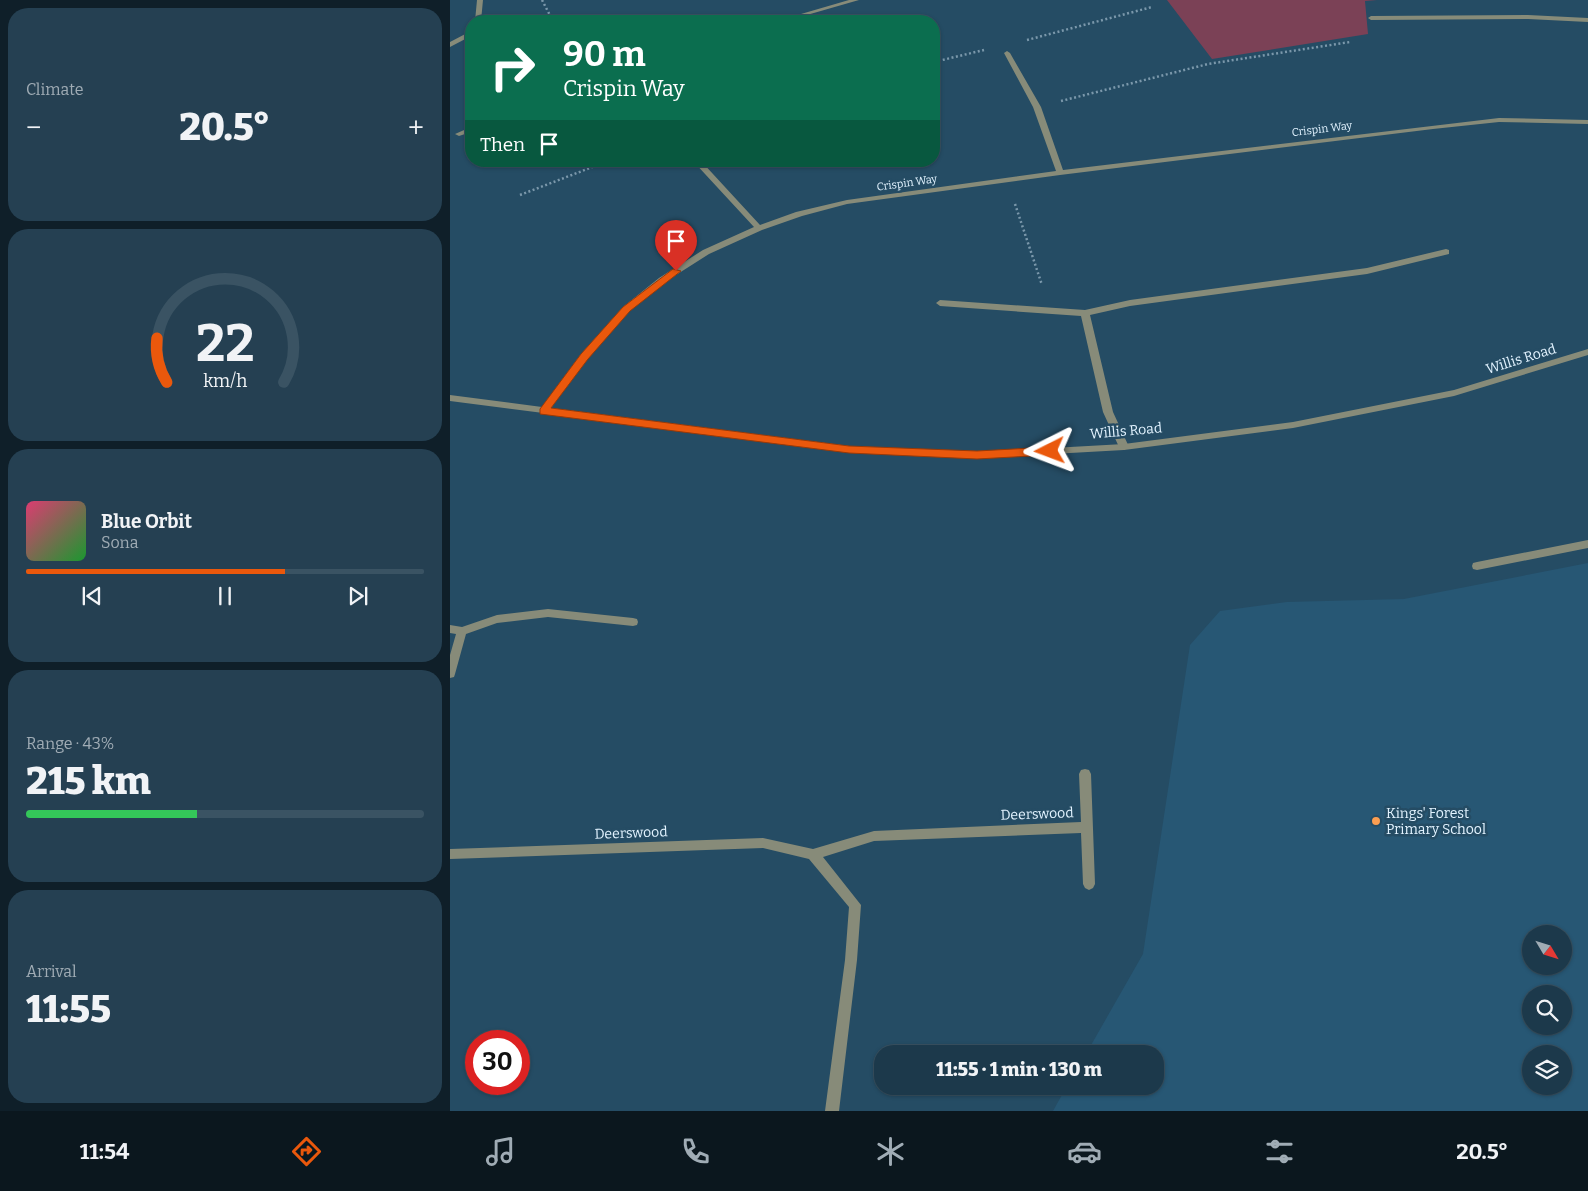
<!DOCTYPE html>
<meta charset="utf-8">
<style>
:root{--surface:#1c394b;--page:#254052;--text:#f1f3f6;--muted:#a0acb5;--line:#3a5363;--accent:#ea580c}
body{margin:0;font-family:Bitter,serif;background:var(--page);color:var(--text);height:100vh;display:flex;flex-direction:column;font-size:19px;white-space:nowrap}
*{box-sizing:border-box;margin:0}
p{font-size:16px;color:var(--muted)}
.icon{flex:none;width:28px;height:28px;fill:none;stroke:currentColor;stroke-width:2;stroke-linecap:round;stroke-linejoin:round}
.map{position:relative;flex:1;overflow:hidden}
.side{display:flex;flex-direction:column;gap:8px;padding:8px;background:#0f1f29;width:450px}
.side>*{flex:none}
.guide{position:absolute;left:15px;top:15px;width:475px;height:152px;border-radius:20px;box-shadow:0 1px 4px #0004,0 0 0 1px var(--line);background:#0b6e4f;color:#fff;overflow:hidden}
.needle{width:32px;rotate:128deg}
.tools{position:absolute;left:1072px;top:925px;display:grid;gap:10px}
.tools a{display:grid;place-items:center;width:50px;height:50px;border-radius:50%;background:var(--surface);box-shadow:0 1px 4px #0004,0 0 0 1px var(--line);font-size:25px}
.speed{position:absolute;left:15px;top:1030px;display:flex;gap:10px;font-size:25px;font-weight:700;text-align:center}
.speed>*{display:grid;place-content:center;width:65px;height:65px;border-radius:50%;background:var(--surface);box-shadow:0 1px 4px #0004,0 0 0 1px var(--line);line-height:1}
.speed .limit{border:8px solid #d22;background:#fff;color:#111}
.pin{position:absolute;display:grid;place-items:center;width:42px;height:42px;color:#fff;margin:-51px -21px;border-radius:50% 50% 50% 0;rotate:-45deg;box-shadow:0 0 5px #0007}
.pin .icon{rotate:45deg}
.me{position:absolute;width:55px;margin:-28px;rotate:267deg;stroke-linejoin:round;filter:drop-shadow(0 0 4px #0008)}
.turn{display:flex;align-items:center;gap:18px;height:105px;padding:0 15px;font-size:22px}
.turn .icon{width:65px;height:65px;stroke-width:2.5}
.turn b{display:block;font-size:35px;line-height:42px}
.then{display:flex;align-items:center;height:48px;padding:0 15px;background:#0003;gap:10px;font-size:19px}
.big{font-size:38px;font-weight:800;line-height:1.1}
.side .card{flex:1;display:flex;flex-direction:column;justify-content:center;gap:8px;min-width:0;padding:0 18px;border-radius:20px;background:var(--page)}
.side .dial{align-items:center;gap:0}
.dial svg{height:130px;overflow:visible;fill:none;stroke:var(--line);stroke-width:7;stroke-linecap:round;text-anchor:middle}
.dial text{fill:var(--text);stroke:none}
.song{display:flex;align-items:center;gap:15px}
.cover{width:60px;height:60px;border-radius:8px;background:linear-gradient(135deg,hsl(340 70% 55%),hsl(130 70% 35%))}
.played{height:5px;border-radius:2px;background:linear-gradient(90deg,var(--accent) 65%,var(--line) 65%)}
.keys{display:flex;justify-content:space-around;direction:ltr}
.heat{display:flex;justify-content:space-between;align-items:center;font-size:28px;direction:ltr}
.charge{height:8px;border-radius:4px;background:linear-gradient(90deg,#34c759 43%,var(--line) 0)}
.trip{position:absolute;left:424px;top:1045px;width:290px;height:50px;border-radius:20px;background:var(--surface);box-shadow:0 1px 4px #0004,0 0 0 1px var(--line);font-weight:800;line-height:50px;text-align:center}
.menu{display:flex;height:80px;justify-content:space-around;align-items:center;background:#0b171e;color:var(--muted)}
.menu .icon{width:35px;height:35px}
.menu .on{color:var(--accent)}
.menu b{font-size:22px;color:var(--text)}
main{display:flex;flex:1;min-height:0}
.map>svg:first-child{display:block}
.built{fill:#275774;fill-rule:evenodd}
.green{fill:#7b4156}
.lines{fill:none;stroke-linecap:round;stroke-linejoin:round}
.path{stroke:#7b98ab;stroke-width:2.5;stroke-dasharray:2 2.5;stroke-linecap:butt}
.service{fill:#878b79;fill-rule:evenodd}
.minor{fill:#878b79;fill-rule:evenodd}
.route{fill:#ea580c;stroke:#983908}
.poi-dot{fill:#fb9e51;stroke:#254c64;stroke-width:2}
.labels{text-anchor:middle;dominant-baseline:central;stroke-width:5;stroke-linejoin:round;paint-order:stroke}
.far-street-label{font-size:11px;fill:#e2f3ff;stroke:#254c64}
.street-label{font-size:14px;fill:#e2f3ff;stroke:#254c64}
.poi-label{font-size:14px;fill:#e2f3ff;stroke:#254c64;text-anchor:start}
</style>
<main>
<section class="side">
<div class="card"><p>Climate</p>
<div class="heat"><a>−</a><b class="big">20.5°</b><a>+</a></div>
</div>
<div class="card dial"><svg viewBox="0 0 100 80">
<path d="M14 69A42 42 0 1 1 86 69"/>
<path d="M14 69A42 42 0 0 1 8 42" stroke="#ea580c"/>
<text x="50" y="56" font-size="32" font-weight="700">22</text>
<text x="50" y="72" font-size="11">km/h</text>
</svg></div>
<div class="card">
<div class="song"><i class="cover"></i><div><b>Blue Orbit</b><p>Sona</p></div></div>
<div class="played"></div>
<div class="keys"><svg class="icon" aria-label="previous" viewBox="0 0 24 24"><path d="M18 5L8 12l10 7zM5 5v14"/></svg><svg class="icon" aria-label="pause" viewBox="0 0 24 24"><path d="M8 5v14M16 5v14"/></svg><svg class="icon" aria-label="next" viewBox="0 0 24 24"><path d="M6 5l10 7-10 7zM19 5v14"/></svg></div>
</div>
<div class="card"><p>Range · 43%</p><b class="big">215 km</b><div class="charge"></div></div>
<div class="card"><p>Arrival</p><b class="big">11:55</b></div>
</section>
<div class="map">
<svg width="1138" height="1111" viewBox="0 0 1138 1111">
<rect width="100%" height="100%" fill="#254c64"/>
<!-- built -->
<path class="built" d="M1138,563V1111H603L617,1086H705V1054H636L693,954L740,645L770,611L837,602L954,599ZM1081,934H1114V966H1081ZM1081,994H1114V1026H1081ZM1081,1054H1114V1086H1081Z"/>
<!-- green -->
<path class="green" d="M717,0H927L915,1L918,34L762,59Z"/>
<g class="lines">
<!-- path -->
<path class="path" d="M92,0L103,21
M577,40L702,7
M484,62L534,50
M611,101L758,64L900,42
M70,195L158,161
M565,204L592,285"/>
<!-- service -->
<path class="service" d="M399,0H409L336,21H327Z
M1078,15L1138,18V22L1078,19L921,20L918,18L921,16Z
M21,127V132L9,136L5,134Z
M996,249L999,250V254L917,274L680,306L640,315L663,412L679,447L674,450L669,447L653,412L631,316L490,306L486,303L490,300L635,310L680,300L917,268Z
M1138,540V548L1027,570L1023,569L1022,566L1023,563L1027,562Z
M98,609L183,618L187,619L188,622L187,625L183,626L98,617L47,623L16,634L5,674L4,677L0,678V655L6,634L0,633V625L12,627L47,615Z"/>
<!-- minor -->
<path class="minor" d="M27,0H33L31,21H25Z
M21,31V36L0,47V42Z
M557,51L560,53L591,107L613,170L1049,118L1138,120V124L1049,122L983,129L610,175L397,204L352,216L312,230L259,254L215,282L179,311L137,358L101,408L399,446L527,452L674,444L843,422L1004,390L1138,349V355L1004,396L843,428L674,450L527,458L399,452L0,401V395L92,407L131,354L173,307L209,278L253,250L304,227L243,161H251L310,225L346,212L397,200L606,171L583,107L554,53Z
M635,769L639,770L641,774L645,884L643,888L639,890L635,888L633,884L631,833L424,841L373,857L411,905L407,960L389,1111H375L395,960L399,907L359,859L313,848L0,859V849L313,838L363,849L424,831L631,822L629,774L631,770Z"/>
</g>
<!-- route -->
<path class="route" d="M223,269L231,271L180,311L138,359L101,408L399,446L527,451L600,447L606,451L600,455L527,459L399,453L90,414V409L131,354L173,307Z"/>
<!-- markers -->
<circle class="poi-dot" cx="926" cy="821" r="5"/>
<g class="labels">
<!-- far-street labels -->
<g class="far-street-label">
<text transform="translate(872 129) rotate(-7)">Crispin Way</text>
<text transform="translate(457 183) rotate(-8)">Crispin Way</text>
</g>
<!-- street labels -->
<g class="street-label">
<text transform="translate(1071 359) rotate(-17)">Willis Road</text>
<text transform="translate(676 431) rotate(-5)">Willis Road</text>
<text transform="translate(587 814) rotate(-2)">Deerswood</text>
<text transform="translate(181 833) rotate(-2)">Deerswood</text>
</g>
<!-- poi labels -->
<g class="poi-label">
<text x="936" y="813">Kings' Forest<tspan x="936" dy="16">Primary School</tspan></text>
</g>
</g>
</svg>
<div class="tools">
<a><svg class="needle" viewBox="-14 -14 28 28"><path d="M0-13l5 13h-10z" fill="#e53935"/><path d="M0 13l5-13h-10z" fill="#a0acb5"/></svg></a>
<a><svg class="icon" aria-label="search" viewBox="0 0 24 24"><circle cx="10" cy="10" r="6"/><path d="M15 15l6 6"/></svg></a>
<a><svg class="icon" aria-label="layers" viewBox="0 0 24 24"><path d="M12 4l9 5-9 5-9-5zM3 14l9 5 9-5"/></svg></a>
</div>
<div class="speed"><div class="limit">30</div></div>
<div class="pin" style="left:226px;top:271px;background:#d93025"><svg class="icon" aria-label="arrive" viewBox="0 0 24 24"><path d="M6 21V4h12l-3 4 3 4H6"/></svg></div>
<svg class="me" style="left:600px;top:451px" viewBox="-20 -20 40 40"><path d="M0-17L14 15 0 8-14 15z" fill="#ea580c" stroke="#fff" stroke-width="4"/></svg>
<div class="trip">11:55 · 1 min · 130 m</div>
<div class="guide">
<div class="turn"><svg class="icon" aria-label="right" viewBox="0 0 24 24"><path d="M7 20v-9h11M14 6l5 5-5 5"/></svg><div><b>90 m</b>Crispin Way</div></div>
<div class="then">Then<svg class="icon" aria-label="arrive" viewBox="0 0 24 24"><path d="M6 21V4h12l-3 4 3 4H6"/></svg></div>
</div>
</div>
</main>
<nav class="menu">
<b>11:54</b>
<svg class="icon on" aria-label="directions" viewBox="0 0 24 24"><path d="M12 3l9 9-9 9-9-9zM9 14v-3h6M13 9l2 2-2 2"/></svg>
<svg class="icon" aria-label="music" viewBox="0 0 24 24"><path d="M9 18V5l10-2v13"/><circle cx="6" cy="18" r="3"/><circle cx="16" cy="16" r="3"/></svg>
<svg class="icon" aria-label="phone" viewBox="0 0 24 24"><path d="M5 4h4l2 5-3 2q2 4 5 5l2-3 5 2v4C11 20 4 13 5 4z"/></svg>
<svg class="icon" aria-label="climate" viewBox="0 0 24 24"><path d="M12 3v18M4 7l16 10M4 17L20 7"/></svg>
<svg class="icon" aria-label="car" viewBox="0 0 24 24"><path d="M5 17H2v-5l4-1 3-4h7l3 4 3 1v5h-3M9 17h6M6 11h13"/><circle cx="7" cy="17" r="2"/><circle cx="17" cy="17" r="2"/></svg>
<svg class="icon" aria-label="filters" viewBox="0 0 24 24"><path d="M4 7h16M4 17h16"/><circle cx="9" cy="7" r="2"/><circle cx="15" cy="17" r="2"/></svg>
<b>20.5°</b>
</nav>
